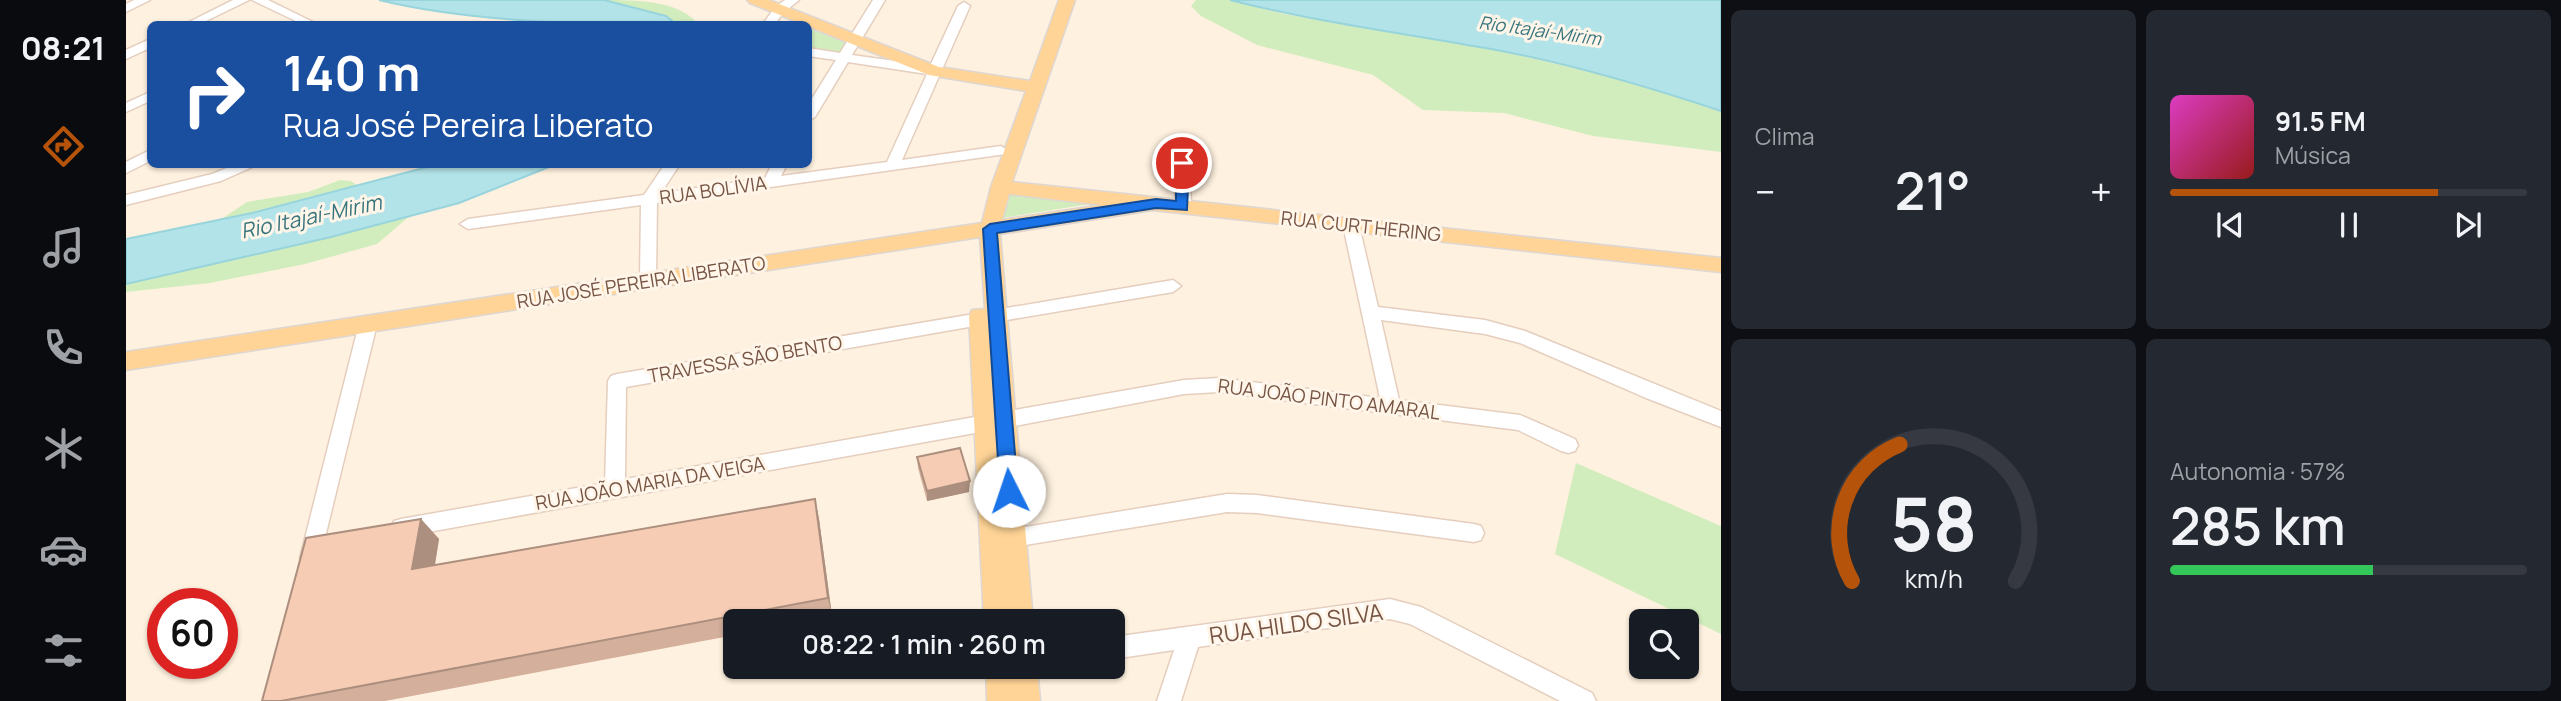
<!DOCTYPE html>
<html lang="pt">
<meta charset="utf-8">
<style>
:root{--surface:#171b24;--page:#242831;--text:#f1f3f6;--muted:#9ea1a6;--line:#363941;--accent:#b45309}
body{margin:0;font-family:Manrope,sans-serif;background:var(--page);color:var(--text);height:100vh;display:flex;flex-direction:column;font-size:26px;white-space:nowrap}
*{box-sizing:border-box;margin:0}
p{font-size:23px;color:var(--muted)}
.icon{flex:none;width:38px;height:38px;fill:none;stroke:currentColor;stroke-width:2;stroke-linecap:round;stroke-linejoin:round}
.map{position:relative;flex:1;overflow:hidden}
.details{display:flex;flex-direction:column;gap:10px;padding:10px;background:#0d0f14;width:840px}
.details>*{flex:none}
.guide{position:absolute;left:21px;top:21px;width:665px;height:147px;border-radius:10px;box-shadow:0 2px 5px #0004;background:#1a4fa0;color:#fff;overflow:hidden}
.fabs{position:absolute;left:1503px;top:609px;display:grid;gap:14px}
.fabs a{display:grid;place-items:center;width:70px;height:70px;border-radius:10px;background:var(--surface);box-shadow:0 2px 5px #0004;font-size:35px}
.speed{position:absolute;left:21px;top:588px;display:flex;gap:14px;font-size:35px;font-weight:700;text-align:center}
.speed>*{display:grid;place-content:center;width:91px;height:91px;border-radius:50%;background:var(--surface);box-shadow:0 2px 5px #0004;line-height:1}
.speed .limit{border:10px solid #d22;background:#fff;color:#111}
.pin{position:absolute;display:grid;place-items:center;width:60px;height:60px;color:#fff;margin:-30px;border:4px solid #fff;border-radius:50%;box-shadow:0 2px 7px #0007}
.me{position:absolute;width:77px;margin:-38px;rotate:356deg;stroke-linejoin:round;filter:drop-shadow(0 0 5px #0008)}
.turn{display:flex;align-items:center;gap:24px;height:147px;padding:0 21px;font-size:32px}
.turn .icon{width:91px;height:91px;stroke-width:2.5}
.turn b{display:block;font-size:49px;line-height:60px}
.big{font-size:52px;font-weight:600;line-height:1.1}
.details .widget{flex:1;display:flex;flex-direction:column;justify-content:center;gap:10px;min-width:0;padding:0 24px;border-radius:10px;background:var(--page)}
.details .dial{align-items:center;gap:0}
.dial svg{height:182px;overflow:visible;fill:none;stroke:var(--line);stroke-width:7;stroke-linecap:round;text-anchor:middle}
.dial text{fill:var(--text);stroke:none}
.song{display:flex;align-items:center;gap:21px}
.cover{width:84px;height:84px;border-radius:10px;background:linear-gradient(135deg,hsl(310 70% 55%),hsl(0 70% 35%))}
.played{height:7px;border-radius:4px;background:linear-gradient(90deg,var(--accent) 75%,var(--line) 75%)}
.keys{display:flex;justify-content:space-around;direction:ltr}
.heat{display:flex;justify-content:space-between;align-items:center;font-size:38px;direction:ltr}
.charge{height:10px;border-radius:5px;background:linear-gradient(90deg,#34c759 57%,var(--line) 0)}
.details .tiles{flex:1;display:grid;gap:10px;grid-template-columns:repeat(2,1fr)}
.trip{position:absolute;left:597px;top:609px;width:402px;height:70px;border-radius:10px;background:var(--surface);box-shadow:0 2px 5px #0004;font-weight:600;line-height:70px;text-align:center}
main{display:flex;flex:1;min-height:0}
.tabs{display:flex;flex-direction:column;width:126px;justify-content:space-around;align-items:center;background:#090b0e;color:var(--muted)}
.tabs .icon{width:49px;height:49px}
.tabs .on{color:var(--accent)}
.tabs b{font-size:32px;color:var(--text)}
.map>svg:first-child{display:block}
.green{fill:#d2edbd}
.water{fill:#b2e3e9;stroke:#98d4dc;stroke-width:2}
.lines{fill:none;stroke-linecap:round;stroke-linejoin:round}
.minor-casing{stroke:#e5cebe;stroke-width:3}
.major-casing{stroke:#ded6d2;stroke-width:3}
.minor{fill:#fff;fill-rule:evenodd}
.major{fill:#ffd496;fill-rule:evenodd}
.wall{fill:#d4af9b}
.shaded-wall{fill:#ac8f7e}
.building{fill:#f6ccb4;stroke:#ac8f7e;stroke-width:2}
.route{fill:#1a73e8;stroke:#114b97;stroke-width:2}
.labels{text-anchor:middle;dominant-baseline:central;stroke-width:6;stroke-linejoin:round;paint-order:stroke}
.far-water-label{font-size:18px;font-style:italic;fill:#37757e;stroke:#fff5e8}
.street-label{font-size:19px;fill:#775545;stroke:#fff5e8}
.water-label{font-size:21px;font-style:italic;fill:#37757e;stroke:#fff5e8}
.near-street-label{font-size:23px;fill:#775545;stroke:#fff5e8}
</style>
<main>
<nav class="tabs">
<b>08:21</b>
<svg class="icon on" aria-label="directions" viewBox="0 0 24 24"><path d="M12 3l9 9-9 9-9-9zM9 14v-3h6M13 9l2 2-2 2"/></svg>
<svg class="icon" aria-label="music" viewBox="0 0 24 24"><path d="M9 18V5l10-2v13"/><circle cx="6" cy="18" r="3"/><circle cx="16" cy="16" r="3"/></svg>
<svg class="icon" aria-label="phone" viewBox="0 0 24 24"><path d="M5 4h4l2 5-3 2q2 4 5 5l2-3 5 2v4C11 20 4 13 5 4z"/></svg>
<svg class="icon" aria-label="climate" viewBox="0 0 24 24"><path d="M12 3v18M4 7l16 10M4 17L20 7"/></svg>
<svg class="icon" aria-label="car" viewBox="0 0 24 24"><path d="M5 17H2v-5l4-1 3-4h7l3 4 3 1v5h-3M9 17h6M6 11h13"/><circle cx="7" cy="17" r="2"/><circle cx="17" cy="17" r="2"/></svg>
<svg class="icon" aria-label="filters" viewBox="0 0 24 24"><path d="M4 7h16M4 17h16"/><circle cx="9" cy="7" r="2"/><circle cx="15" cy="17" r="2"/></svg>
</nav>
<div class="map">
<svg width="1595" height="701" viewBox="0 0 1595 701">
<rect width="100%" height="100%" fill="#fef1df"/>
<!-- green -->
<path class="green" d="M478,0C510,0 552,0 572,24H550L540,16Z
M1070,0H1104L1158,14L1366,49L1496,79L1595,112V152L1467,136L1378,113L1297,110L1247,75L1131,45L1075,16L1065,6Z
M683,25L723,40L715,52L682,47Z
M214,180L225,181L232,186L94,220L121,202L182,192Z
M882,194L970,203L876,218Z
M285,215L251,244L179,264L84,283L0,292V284L205,237Z
M1450,463L1595,526V634L1429,554Z"/>
<!-- water -->
<path class="water" d="M253,0H478L540,16L550,24C457,25 343,22 253,0Z
M1104,0H1595V111C1520,86 1443,63 1365,49C1277,33 1190,22 1104,0Z
M309,165H428L333,203L205,237L0,284V239L126,213Z"/>
<g class="lines">
<defs>
<path id="minor" d="M8,0H24L0,12V4Z
M107,0H123L74,24H59Z
M126,0H142L191,24H176Z
M659,0H673L657,13L649,24H637L649,7Z
M747,0H759L726,55L804,66L832,6L838,2L844,6L776,160L875,146L882,151L880,154L531,203L530,281L522,287L514,281L515,205L342,229L334,224L342,219L518,195L539,164H554L535,193L639,178L646,164H661L655,176L761,162L801,74L722,62L689,117L682,121V105L710,60L682,56V48L714,53Z
M24,39V48L0,59V50Z
M24,92V101L0,112V103Z
M1056,138L1063,142L1065,206L1057,211L1049,206V142Z
M24,150V161L0,173V162Z
M111,164H133L95,181L0,205V195L86,174Z
M1225,220L1233,225L1252,307L1359,320L1399,331L1595,411V427L1520,398L1394,343L1359,334L1255,320L1273,400L1394,415L1449,439L1452,445L1449,451L1442,453L1435,451L1392,430L1093,392L1058,394L878,428L871,425L869,420L871,415L878,412L1058,380L1093,378L1254,398L1217,225Z
M1047,280L1055,286L1047,292L869,322L862,319L854,325L500,387L499,479L860,415L867,418L869,423L867,428L860,431L275,537L268,535L265,528L268,521L275,519L479,483L482,381L485,376L491,374L854,313L861,316L869,310Z
M242,318L248,319L251,324L194,558L191,565L184,568L177,565L174,558L233,324L236,319Z
M1101,494L1131,495L1348,524L1355,526L1358,533L1355,540L1348,542L1131,513L1101,512L887,547L880,545L877,538L880,531L887,529Z
M1264,599L1295,607L1466,693L1470,701H1434L1284,624L1264,619L1072,647L1055,701H1031L1048,650L987,659V637Z"/>
<path id="major" d="M621,0H643L813,67L904,81L933,0H949L886,182L1595,258V272L1027,210L874,234L907,621H858L843,316L846,310L859,309L854,237L0,370V352L856,223L865,187L900,91L803,75L624,3ZM883,194L976,205L876,220Z
M860,667H911L914,701H861Z"/>
</defs>
<!-- minor casing -->
<use href="#minor" class="minor-casing"/>
<!-- major casing -->
<use href="#major" class="major-casing"/>
<!-- minor -->
<use href="#minor" class="minor"/>
<!-- major -->
<use href="#major" class="major"/>
</g>
<!-- wall -->
<path class="wall" d="M791,457L843,492L801,501L792,468Z
M689,499L693,519L706,616L679,621H609V635L259,701H136L295,519L313,539L309,565Z"/>
<!-- shaded-wall -->
<path class="shaded-wall" d="M844,481L843,492L801,501V491Z
M689,499L693,519L706,616L702,598Z
M295,519L313,539L305,588L286,569Z"/>
<!-- building -->
<path class="building" d="M834,448L844,481L801,491L791,457Z
M689,499L702,598L155,701H136L180,538L295,519L286,569Z"/>
<!-- route -->
<path class="route" d="M1056,159L1063,163L1061,210L1030,208L871,233L892,491L889,496L883,499L877,496L874,491L857,229L864,224L1030,199L1050,201V163Z"/>
<g class="labels">
<!-- far-water labels -->
<g class="far-water-label">
<text transform="translate(1414 30) rotate(8)">Rio Itajaí-Mirim</text>
</g>
<!-- street labels -->
<g class="street-label">
<text transform="translate(587 190) rotate(-8)">RUA BOLÍVIA</text>
<text transform="translate(1235 226) rotate(6)">RUA CURT HERING</text>
<text transform="translate(515 282) rotate(-9)">RUA JOSÉ PEREIRA LIBERATO</text>
<text transform="translate(619 359) rotate(-10)">TRAVESSA SÃO BENTO</text>
<text transform="translate(1203 399) rotate(7)">RUA JOÃO PINTO AMARAL</text>
<text transform="translate(524 483) rotate(-10)">RUA JOÃO MARIA DA VEIGA</text>
</g>
<!-- water labels -->
<g class="water-label">
<text transform="translate(185 216) rotate(-12)">Rio Itajaí-Mirim</text>
</g>
<!-- near-street labels -->
<g class="near-street-label">
<text transform="translate(1170 623) rotate(-8)">RUA HILDO SILVA</text>
</g>
</g>
</svg>
<div class="fabs">
<a><svg class="icon" aria-label="search" viewBox="0 0 24 24"><circle cx="10" cy="10" r="6"/><path d="M15 15l6 6"/></svg></a>
</div>
<div class="speed"><div class="limit">60</div></div>
<div class="pin" style="left:1056px;top:163px;background:#d93025"><svg class="icon" aria-label="arrive" viewBox="0 0 24 24"><path d="M6 21V4h12l-3 4 3 4H6"/></svg></div>
<svg class="me" style="left:883px;top:491px" viewBox="-20 -20 40 40"><circle r="19" fill="#fff"/><path d="M0-13L10 11 0 6-10 11z" fill="#1a73e8"/></svg>
<div class="trip">08:22 · 1 min · 260 m</div>
<div class="guide">
<div class="turn"><svg class="icon" aria-label="right" viewBox="0 0 24 24"><path d="M7 20v-9h11M14 6l5 5-5 5"/></svg><div><b>140 m</b>Rua José Pereira Liberato</div></div>
</div>
</div>
<section class="details">
<div class="tiles">
<div class="widget"><p>Clima</p>
<div class="heat"><a>−</a><b class="big">21°</b><a>+</a></div>
</div>
<div class="widget">
<div class="song"><i class="cover"></i><div><b>91.5 FM</b><p>Música</p></div></div>
<div class="played"></div>
<div class="keys"><svg class="icon" aria-label="previous" viewBox="0 0 24 24"><path d="M18 5L8 12l10 7zM5 5v14"/></svg><svg class="icon" aria-label="pause" viewBox="0 0 24 24"><path d="M8 5v14M16 5v14"/></svg><svg class="icon" aria-label="next" viewBox="0 0 24 24"><path d="M6 5l10 7-10 7zM19 5v14"/></svg></div>
</div>
<div class="widget dial"><svg viewBox="0 0 100 80">
<path d="M14 69A42 42 0 1 1 86 69"/>
<path d="M14 69A42 42 0 0 1 35 9" stroke="#b45309"/>
<text x="50" y="56" font-size="32" font-weight="700">58</text>
<text x="50" y="72" font-size="11">km/h</text>
</svg></div>
<div class="widget"><p>Autonomia · 57%</p><b class="big">285 km</b><div class="charge"></div></div>
</div>
</section>
</main>
